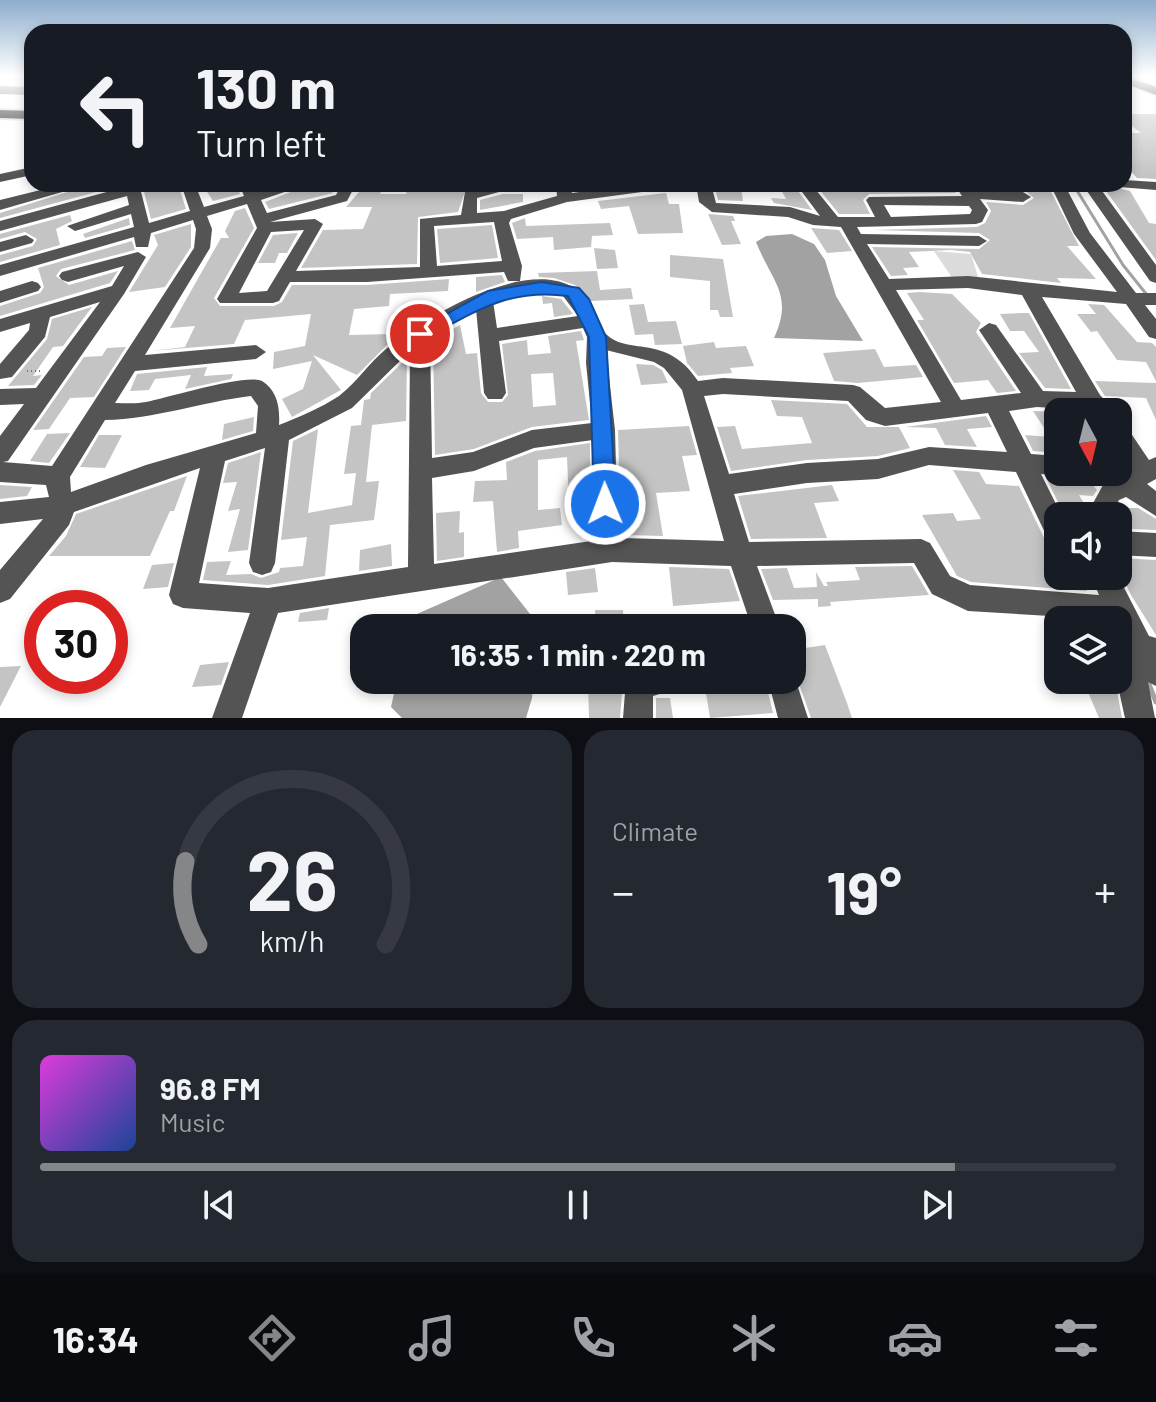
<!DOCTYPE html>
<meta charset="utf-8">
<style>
:root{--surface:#171b24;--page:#242831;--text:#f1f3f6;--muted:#9ea1a6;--line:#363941;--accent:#858687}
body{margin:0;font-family:Barlow,sans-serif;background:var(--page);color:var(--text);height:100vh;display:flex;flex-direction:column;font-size:30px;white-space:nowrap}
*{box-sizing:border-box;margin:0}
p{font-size:26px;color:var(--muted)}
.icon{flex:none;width:44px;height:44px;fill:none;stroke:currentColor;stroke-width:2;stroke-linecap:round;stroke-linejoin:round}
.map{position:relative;height:718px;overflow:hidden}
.sheet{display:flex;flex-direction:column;gap:12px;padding:12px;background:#0d0f14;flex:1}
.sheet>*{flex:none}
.top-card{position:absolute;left:24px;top:24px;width:1108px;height:168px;border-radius:24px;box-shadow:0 4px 12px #0003;background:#171b24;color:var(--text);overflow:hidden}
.needle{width:52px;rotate:173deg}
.fabs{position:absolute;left:1044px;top:398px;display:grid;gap:16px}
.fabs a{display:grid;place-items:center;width:88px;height:88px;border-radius:16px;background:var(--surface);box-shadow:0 4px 12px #0003;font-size:40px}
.speed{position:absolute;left:24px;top:590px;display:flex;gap:16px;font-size:40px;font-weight:700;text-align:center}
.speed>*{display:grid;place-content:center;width:104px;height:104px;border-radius:50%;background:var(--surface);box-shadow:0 4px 12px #0003;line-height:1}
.speed .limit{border:12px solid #d22;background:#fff;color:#111}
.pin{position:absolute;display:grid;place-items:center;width:68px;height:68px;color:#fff;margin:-34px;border:4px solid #fff;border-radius:50%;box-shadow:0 2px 8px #0007}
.me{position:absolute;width:88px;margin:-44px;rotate:359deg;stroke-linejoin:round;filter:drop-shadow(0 0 6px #0008)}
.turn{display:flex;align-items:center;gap:28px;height:168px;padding:0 40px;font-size:36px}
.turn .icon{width:104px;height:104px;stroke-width:2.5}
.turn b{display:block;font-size:56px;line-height:68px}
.big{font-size:60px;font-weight:700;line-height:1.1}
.sheet .card{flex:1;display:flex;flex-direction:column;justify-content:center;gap:12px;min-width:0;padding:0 28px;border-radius:24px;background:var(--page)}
.sheet .dial{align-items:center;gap:0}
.dial svg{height:208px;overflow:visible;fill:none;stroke:var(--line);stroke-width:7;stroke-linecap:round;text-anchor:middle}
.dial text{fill:var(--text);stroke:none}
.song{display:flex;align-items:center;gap:24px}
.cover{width:96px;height:96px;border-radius:12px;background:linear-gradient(135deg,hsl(300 70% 55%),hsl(220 70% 35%))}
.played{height:8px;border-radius:4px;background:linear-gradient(90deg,var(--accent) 85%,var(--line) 85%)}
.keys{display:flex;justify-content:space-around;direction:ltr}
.heat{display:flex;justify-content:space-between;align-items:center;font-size:44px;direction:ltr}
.sheet .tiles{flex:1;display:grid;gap:12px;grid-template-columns:1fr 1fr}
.card:last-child{grid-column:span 2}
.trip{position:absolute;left:350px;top:614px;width:456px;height:80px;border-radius:24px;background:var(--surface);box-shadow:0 4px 12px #0003;font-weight:700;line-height:80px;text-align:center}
.dock{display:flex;height:128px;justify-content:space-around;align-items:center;background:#090b0e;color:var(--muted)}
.dock .icon{width:56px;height:56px}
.dock .selected{color:var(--accent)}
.dock b{font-size:36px;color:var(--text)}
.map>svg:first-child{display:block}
.green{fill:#dbdbdb}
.water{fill:#a2a2a2}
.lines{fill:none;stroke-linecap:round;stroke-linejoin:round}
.stream-far1{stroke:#a2a2a2;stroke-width:3}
.stream{stroke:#a2a2a2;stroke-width:5}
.building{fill:#c4c4c4;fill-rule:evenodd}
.major-casing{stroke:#dbdbdb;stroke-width:4}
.path{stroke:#767676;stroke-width:2;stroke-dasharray:1 3;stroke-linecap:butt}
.minor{fill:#545454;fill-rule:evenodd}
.major{fill:#000;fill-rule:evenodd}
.route{fill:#1a73e8;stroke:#114b97;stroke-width:2}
</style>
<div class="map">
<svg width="1156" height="718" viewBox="0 0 1156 718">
<rect width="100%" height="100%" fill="#fff"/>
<!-- green -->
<path class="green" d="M934,251L971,254L979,280L953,279Z"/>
<!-- water -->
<path class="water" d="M792,234L814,244L825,260L836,296L863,341L774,338C794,295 772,282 756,242L766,236Z
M501,577L534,619L533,628H408L410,617Z
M397,680H533L532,698L526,718H402L391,707Z"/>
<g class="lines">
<!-- stream-far1 -->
<path class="stream-far1" d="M1073,184L1123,265L1147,295"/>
<!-- stream -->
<path class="stream" d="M1147,679L1156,702"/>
</g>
<!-- building -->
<path class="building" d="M1124,114H1156V179L1137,178L1124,163V159L1133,160L1124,152V133H1141L1124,120Z
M93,184L122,185L0,218V213Z
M142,184H178L186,209L151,219Z
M202,184H236L240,194L213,201Z
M311,184H326L333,193L269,209L265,202Z
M366,184H385L380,194H406L408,185L466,184V189L458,212L418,217L417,264L301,268L323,230L363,229L372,207H346Z
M714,184L741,187L743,201L718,200Z
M778,184H793L812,210L774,203L771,198L786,199Z
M815,184H928L931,188H953L956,193L869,194L863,200L870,214H839Z
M973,184H1047L1079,246H1067L1096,279L1057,278L1061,283L982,274L970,252L951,250L909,252L919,267L903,268L908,275L891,276L872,247L979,249L990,240L979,233L874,230L977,227L985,223L991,211L986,202L1023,205L1034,198L1023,189L975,187Z
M1101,184L1130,191L1149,223L1156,224V260Z
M666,193L669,204H679L683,233L638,234L629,206L601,209L598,201Z
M503,194H523V202L480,210V200Z
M245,208L254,228L214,298L220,306H274L282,302L292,285H367L449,279L448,291L390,294L389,306L354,309L349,335L391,334L389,343L357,375L313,355L341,390L292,417L282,399L303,389L312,361L273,369L274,352L305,346L311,314L245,320L234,344L151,351L185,347L195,326L170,328L221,238H229L225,231L235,211Z
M708,214L733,216L735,221H731L741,244L722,245Z
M70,215L72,221L56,229L60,245L0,262V255L33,246L37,239L25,232L0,239V234Z
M129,218L130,225L85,238L83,234Z
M525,218L526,226L610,223L613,235L592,236L591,247L554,250L553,237L517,239L512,223Z
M191,224V247L165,287L129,292L158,245L154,235Z
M492,225L498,258L440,263L437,229Z
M811,228L839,230L852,251L827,253Z
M298,233L287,253H279L275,263H258L273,235Z
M132,241L135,250L61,269L56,276L69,285L118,271L110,283L0,316V306L40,293L44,287L38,268Z
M594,248L615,250L618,268L597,269Z
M670,255L723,259L733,317H720L718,310H710V281L670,277Z
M597,271L600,290L631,288L633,299L591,301L575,285L554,278L539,277L538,273Z
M502,275L505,282L476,292V277Z
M919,292L952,294L981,323L976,332L1016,391L997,393L988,380L954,383L917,320H924L907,293Z
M542,296L561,299L573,314L554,317L552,303L543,304Z
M644,304L648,322L676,321L682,344L655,345L653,334L635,335L629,305Z
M1088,304L1104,305L1137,342L1152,343L1156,347V381L1146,362L1117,360L1097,331L1091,332L1077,314H1096Z
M92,307L63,346L53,347L33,376L42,375L34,385L8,386L47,339L52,319Z
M1021,313H1029L1071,389L1045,388L1019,353L1039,352L1024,331H1010L1000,314Z
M460,325L466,354L477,353L481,393L488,402H502L508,395L502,344L527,340L528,355L551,353L548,336L581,331L584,340L576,341L589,420L532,427L474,449L435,455L433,340ZM553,373L556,405L533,407L531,374Z
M714,342L716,348L746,346L754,366L730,368L732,373L698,376L687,363L683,346Z
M126,347L94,397L70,398L49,429L33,430L84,357L102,356L107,348Z
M875,349L884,367L916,365L923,377L858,383L834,381L823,353Z
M407,358L406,421L372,425L366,482L379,481L374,520L330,525L325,576L268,585L203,580L207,562L231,561L226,575L251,574L261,578L279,572L280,568L303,566L307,537L281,540L293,441L318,429L308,513L352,505L356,473L344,474L351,426L361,425L364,400L370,399L371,393Z
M636,364L653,365L662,370L668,383L641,385Z
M207,367L204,376L233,374L231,379L185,389L191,375L155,379L149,390L130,391L137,374Z
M1095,381L1156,383V420L1146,398L1105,396Z
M771,400L847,404L867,427H899L910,448L878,456L807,460L731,471L717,427L735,426L742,449L812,443L802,417L777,416Z
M1033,411L1068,412H1058V453L1033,451L1025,435L1050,437Z
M986,416L992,427L967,429L977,447L945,445L936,428L905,427Z
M254,417L253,431L222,440L224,424Z
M689,426L697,455L682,456L690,491L656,493L663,536L626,535L620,504L618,430Z
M70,433L49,463L30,461L47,434Z
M99,435H122L105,468L80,467Z
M590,443V503H569L567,457L538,460V510L560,508L562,525L518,531L519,548L497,552L493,501L473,502L475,481L507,480L506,462L535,451Z
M261,452L248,550L228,552L240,509L228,511L237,482L223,483L228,463Z
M953,470L979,472L986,484L1019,486L1046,542L1058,547V576H1078L1087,591L971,582L957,576L922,515L953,513L957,521L981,519Z
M1070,473H1083L1097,490L1093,496L1079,495L1087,508L1083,516H1065L1046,478L1059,479Z
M187,476L174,511H170L150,556H49L66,536L76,514Z
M0,485L32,487L27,496L0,499Z
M832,485L839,501L814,503L827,538L751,539L738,496Z
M1118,508H1138L1156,519V530L1131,529Z
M460,511L459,533L464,532V557L437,561L436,513Z
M391,544L392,566L359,571L360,550Z
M1118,558L1156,560V635L1131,595L1118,568Z
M174,563L168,587L143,589L152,565Z
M912,566L929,595L830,602L831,606L818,607V599L773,600L761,569L787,568L794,588L817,587L816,572L824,586H828L826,582L860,580L855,567Z
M669,567L729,569L740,601L673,606Z
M595,568L598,592L568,595L566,572Z
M329,608L327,620L298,622L300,613Z
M595,610H623L624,628H596Z
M825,645L847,703L852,718H811L792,664V650Z
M229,662L221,685L192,687L200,665Z
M21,666L0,707V667Z
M704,680H765L773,713L710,718Z
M1083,680H1115L1122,718H1099Z
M623,681L620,718H589L588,682Z
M656,698H670L673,718H656Z"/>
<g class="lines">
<defs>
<path id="major" d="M1124,76L1156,87V95L1124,83Z
M0,110L32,111V119L0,118Z"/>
</defs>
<!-- major casing -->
<use href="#major" class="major-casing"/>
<!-- path -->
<path class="path" d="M27,371H40"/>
<!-- minor -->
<path class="minor" d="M0,86L32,87V95L0,94Z
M32,167V175L0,182V174Z
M1124,180L1156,182V190L1119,187L1117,184H1124Z
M65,184H90L0,210V200Z
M125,184H139L149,223L190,211L181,184H195L204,207L244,196L239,184H253L257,192L285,184H308L261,200L267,213L336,195L342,184H356L347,201L270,222L315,219L323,224L296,271L420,267V219L461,215L465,192L500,184H528L477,198V213L504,211L557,196L556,184H570L572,193L638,184H711L716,203L790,207L820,216L796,184H811L838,217H875L866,200L869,197L962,196L954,184H969L973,190L1023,192L1031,197L1023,202L980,199L988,210L982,222L976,224L857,227L861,234L979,236L987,241L979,246L867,244L889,279L968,276L1117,292L1074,234L1050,184H1064L1090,233L1136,293H1156V305H1145L1156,319V339L1149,337L1126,304L1042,297L1100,395L1116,412L1037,407L1009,411L1031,454L1058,456V472H1067L1058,476L1041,474L1062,516H1058V544L1049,541L1016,472L929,465L878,479L807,483L734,494L749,542L921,539L930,543L950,576L970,585L1099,595L1091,576H1118L1149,636L1156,638V686L1148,682L1155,718H1125C1120,694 1112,671 1125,649L1118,633V620L968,611L932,594L914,563L757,566L780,628H752L731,566L612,562L278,613L242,718H212L250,613L183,608L173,604L169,595L200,468L74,512L69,525L10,599L0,603V570L43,519L0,524V502L49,497L46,485L0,482V436L24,404L0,405V389L36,388L100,302L50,317L45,337L12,377L0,379V364L29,330L30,323L0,332V319L112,286L124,266L68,282L62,280L59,276L62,272L138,252L146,257L124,294L8,461L3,462L52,466L194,248L196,229L193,220L151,233L148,247H136L134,237L0,276V265L134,227L131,214L75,231L67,226L129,205L127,196L0,231V221L125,187ZM657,190H697L699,202L712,212L788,217L813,225L841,227L941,402L885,408L860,387L853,385L723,378L698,381C665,331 627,358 604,332C592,319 592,298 574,288C525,257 424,317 386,349C369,363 357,382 339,396C321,408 299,417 279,425C280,409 278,391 262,381C248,373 166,398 146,402C136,404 125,403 115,403L135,371L256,359L266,352L256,345L145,355L210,248L212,229L207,216L247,204L257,228L217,299L220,303H273L279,301L290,282H367L504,272L508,281H520L522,266L509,223L511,219L567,202ZM884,205L969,206L972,210L970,214L891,217ZM494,222L502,261L437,266L434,226ZM304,230L267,291L239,293L271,232ZM968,288L1022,295L1076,392L1043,391L996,325L989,323L979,330L1021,393L961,400L896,290ZM535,292L563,296L578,316L497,328L493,301ZM476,309L484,393L488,399H502L506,393L499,341L583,328L587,337L586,363L592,423L532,430L473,452L432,458L430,336ZM606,350L654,362L664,368L682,390L724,541L623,538L617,504L615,430ZM410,351L408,567L268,588L199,583L225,461L265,448L249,563L253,572L262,575L271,572L275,563L289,440L352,408ZM723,394L848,401L866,420L885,426L988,413L1007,452L929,447L878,459L807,463L729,474L704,396ZM251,396L258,406L256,433L146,465L71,492L70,477L105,420C155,419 201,402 251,396ZM593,440V504L598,540L434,564L432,478L474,471L534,448Z
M1082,184H1097L1156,265V283L1150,281Z
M26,235L34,240L32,243L0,252V242Z
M32,281L38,283L41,287L38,291L0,303V291Z
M1118,423L1126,426L1149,460L1156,457V479L1147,484L1156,491V516L1126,497L1119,500L1111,516H1086L1103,485L1090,479L1086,472L1118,470L1124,473L1130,470L1118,451Z
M1118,531L1156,533V557L1118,555Z
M792,669L808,718H778L768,680H792Z
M626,680H678L673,690L653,696V718H623Z"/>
<!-- major -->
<use href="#major" class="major"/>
</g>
<!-- sky -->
<linearGradient id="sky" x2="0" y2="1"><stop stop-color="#8cadcc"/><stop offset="0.43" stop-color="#fff"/><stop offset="1" stop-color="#fff" stop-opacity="0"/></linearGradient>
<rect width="1156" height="176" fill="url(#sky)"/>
<!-- route -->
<path class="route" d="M541,282L579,288L589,299L606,337L616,504L613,511L605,514L597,511L594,504L589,337L568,296C509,288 476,311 426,338H414L411,334L488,291Z"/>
</svg>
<div class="fabs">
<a><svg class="needle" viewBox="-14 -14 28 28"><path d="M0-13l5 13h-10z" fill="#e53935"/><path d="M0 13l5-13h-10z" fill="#9ea1a6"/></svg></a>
<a><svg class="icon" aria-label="sound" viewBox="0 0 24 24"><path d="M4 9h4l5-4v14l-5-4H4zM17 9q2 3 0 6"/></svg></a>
<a><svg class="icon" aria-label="layers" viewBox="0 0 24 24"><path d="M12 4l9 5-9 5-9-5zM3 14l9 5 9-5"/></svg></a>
</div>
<div class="speed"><div class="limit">30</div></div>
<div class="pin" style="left:420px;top:334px;background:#d93025"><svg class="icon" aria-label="arrive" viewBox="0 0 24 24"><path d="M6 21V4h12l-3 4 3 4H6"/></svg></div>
<svg class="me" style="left:605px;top:504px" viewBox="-20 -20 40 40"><circle r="17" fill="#1a73e8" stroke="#fff" stroke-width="3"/><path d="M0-11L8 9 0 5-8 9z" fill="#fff"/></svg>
<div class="trip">16:35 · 1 min · 220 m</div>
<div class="top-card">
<div class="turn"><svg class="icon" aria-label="left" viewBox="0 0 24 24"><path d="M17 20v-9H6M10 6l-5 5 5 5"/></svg><div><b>130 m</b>Turn left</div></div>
</div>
</div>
<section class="sheet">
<div class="tiles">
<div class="card dial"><svg viewBox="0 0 100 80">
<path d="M14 69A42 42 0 1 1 86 69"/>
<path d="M14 69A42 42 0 0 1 9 37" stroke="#858687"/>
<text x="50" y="56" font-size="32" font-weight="700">26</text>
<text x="50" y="72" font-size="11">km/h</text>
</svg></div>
<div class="card"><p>Climate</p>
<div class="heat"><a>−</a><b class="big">19°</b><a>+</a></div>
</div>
<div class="card">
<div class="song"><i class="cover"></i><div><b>96.8 FM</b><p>Music</p></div></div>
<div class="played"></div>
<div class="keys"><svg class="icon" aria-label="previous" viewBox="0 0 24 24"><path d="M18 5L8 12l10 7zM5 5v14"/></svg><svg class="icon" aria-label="pause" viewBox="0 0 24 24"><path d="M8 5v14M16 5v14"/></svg><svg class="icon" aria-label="next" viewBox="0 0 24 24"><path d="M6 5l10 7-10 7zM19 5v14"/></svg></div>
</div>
</div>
</section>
<nav class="dock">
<b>16:34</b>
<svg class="icon selected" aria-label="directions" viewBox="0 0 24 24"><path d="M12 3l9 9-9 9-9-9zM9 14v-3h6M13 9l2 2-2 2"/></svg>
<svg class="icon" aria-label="music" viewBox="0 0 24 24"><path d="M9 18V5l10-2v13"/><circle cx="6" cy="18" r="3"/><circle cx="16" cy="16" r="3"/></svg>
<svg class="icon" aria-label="phone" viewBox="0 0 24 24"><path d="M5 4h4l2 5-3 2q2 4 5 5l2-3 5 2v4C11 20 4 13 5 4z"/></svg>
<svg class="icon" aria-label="climate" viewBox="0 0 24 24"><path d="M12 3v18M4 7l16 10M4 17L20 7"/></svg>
<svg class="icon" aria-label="car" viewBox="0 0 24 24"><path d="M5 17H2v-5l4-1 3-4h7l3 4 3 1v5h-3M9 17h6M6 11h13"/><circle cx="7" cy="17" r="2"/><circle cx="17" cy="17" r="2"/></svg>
<svg class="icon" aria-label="filters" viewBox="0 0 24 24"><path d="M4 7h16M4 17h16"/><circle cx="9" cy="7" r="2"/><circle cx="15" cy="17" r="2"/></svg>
</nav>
